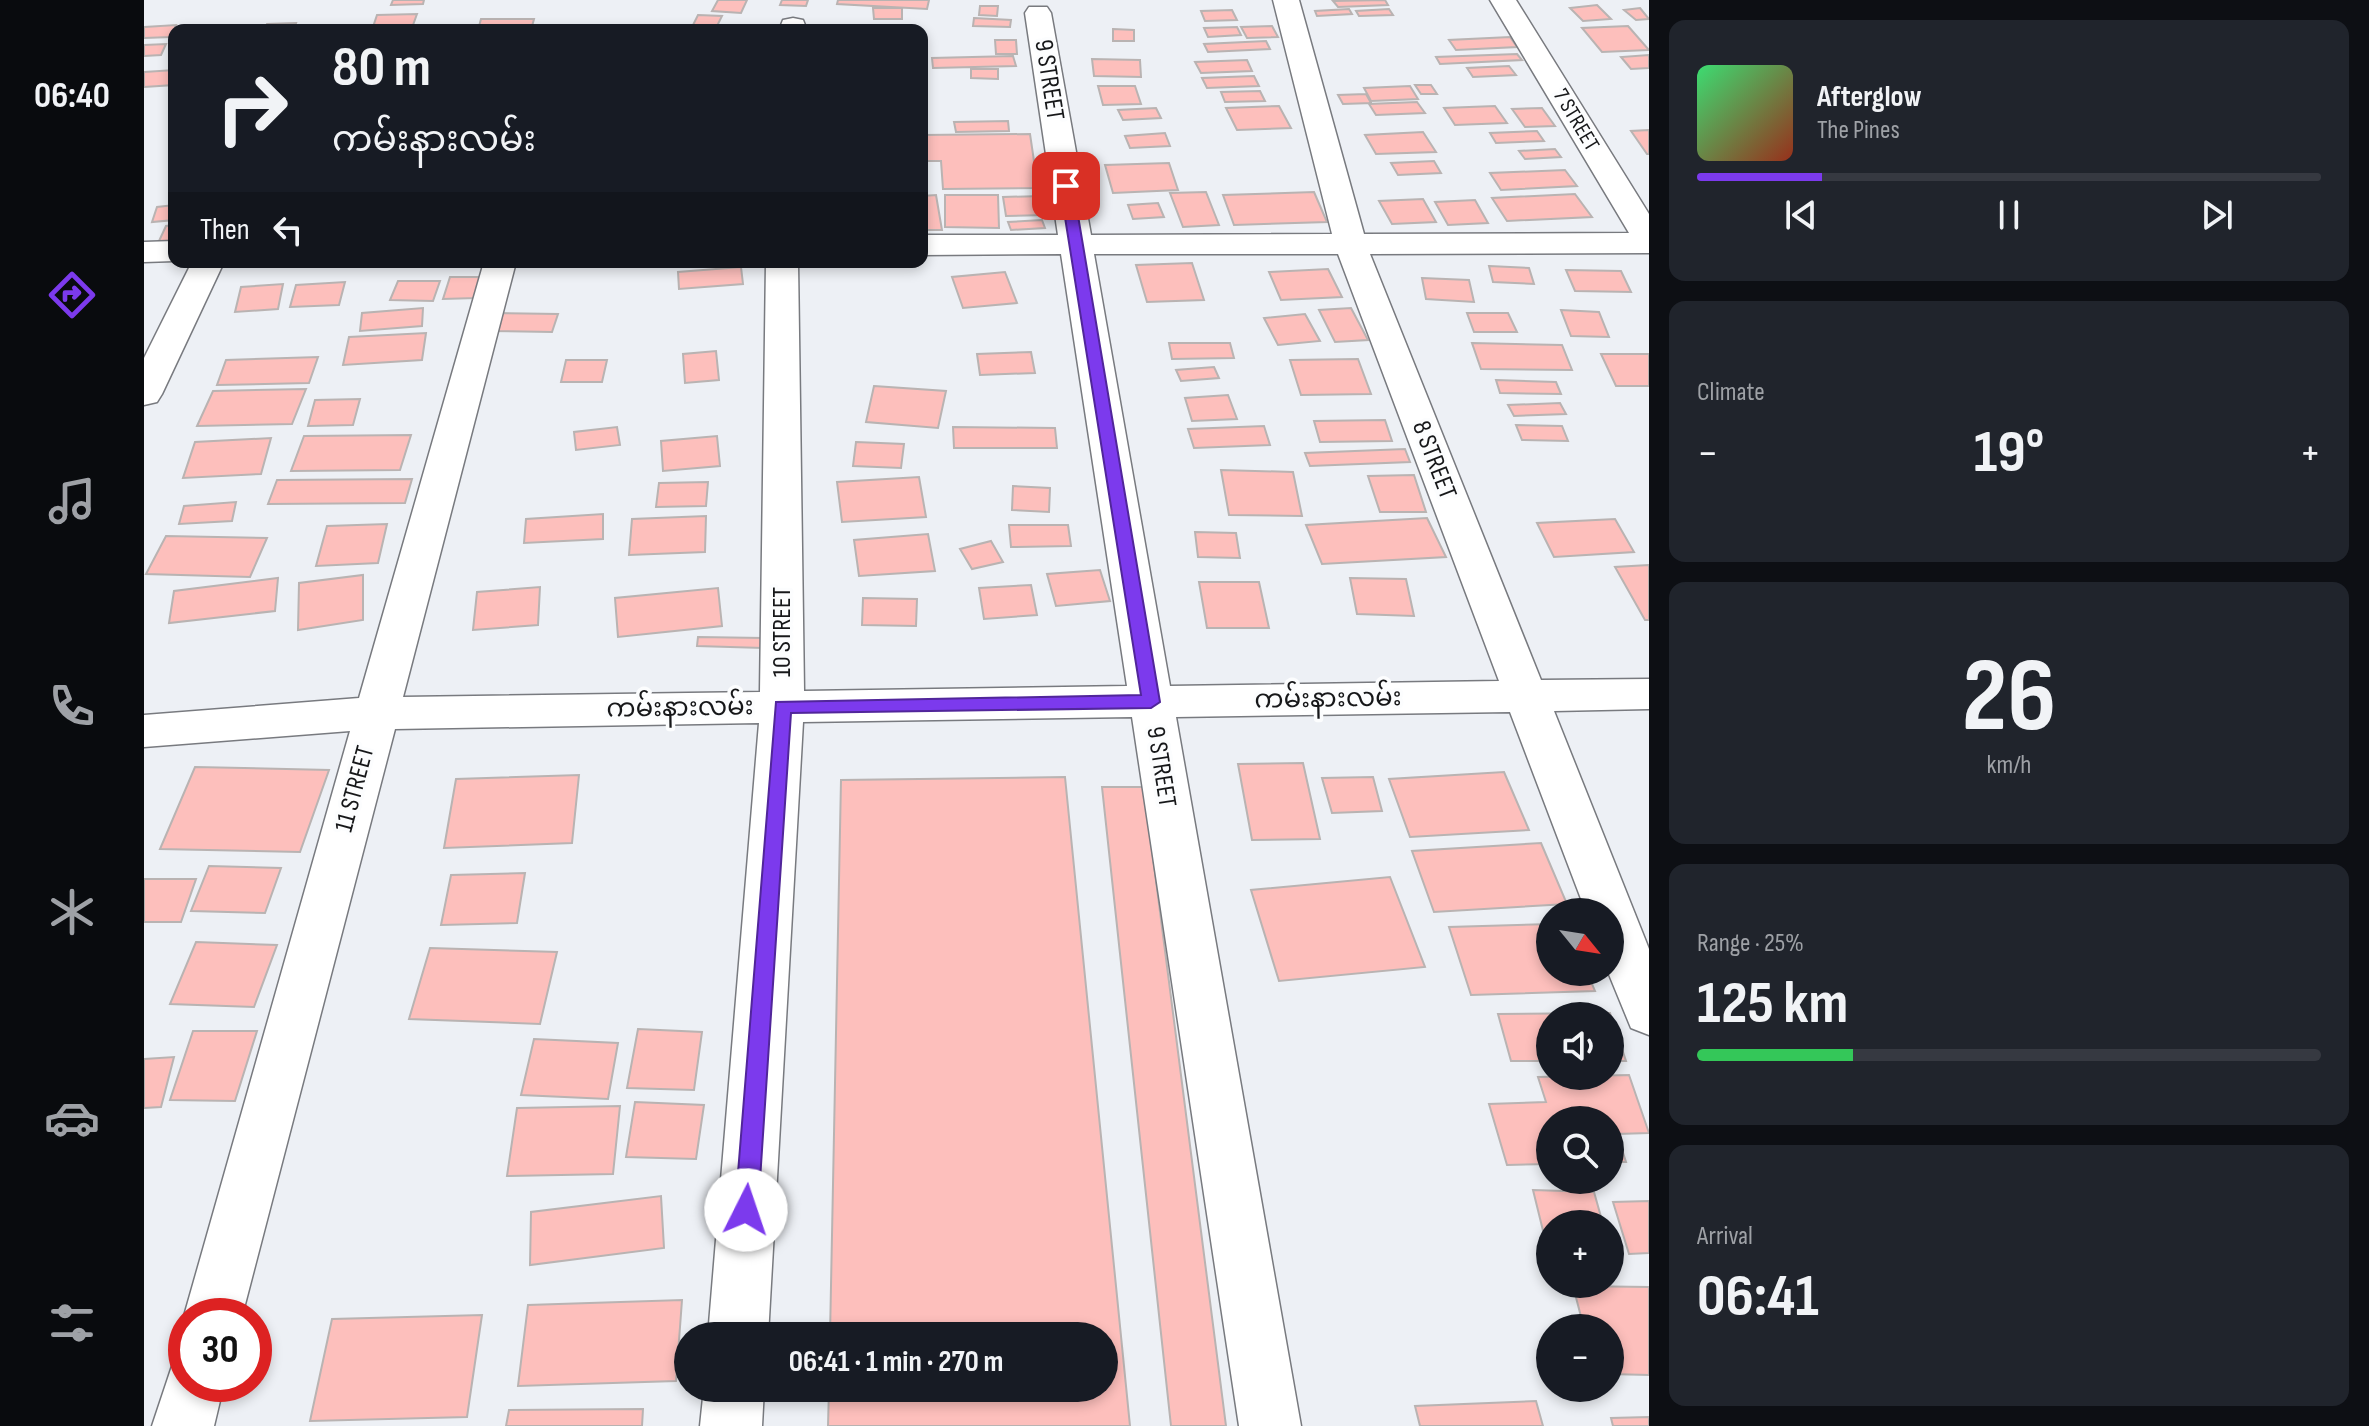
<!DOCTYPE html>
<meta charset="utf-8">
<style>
:root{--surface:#171b24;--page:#20242c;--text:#f1f3f6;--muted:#9ea1a6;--line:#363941;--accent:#7c3aed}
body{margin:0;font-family:"Sofia Sans Condensed","Noto Sans Myanmar",sans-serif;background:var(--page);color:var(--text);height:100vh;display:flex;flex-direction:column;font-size:30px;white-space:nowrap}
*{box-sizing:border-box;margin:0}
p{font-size:26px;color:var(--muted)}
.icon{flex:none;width:44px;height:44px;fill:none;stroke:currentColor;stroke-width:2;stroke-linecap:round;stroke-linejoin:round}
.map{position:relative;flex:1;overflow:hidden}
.details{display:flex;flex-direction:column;gap:20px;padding:20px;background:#0d0f14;width:720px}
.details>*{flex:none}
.banner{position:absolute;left:24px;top:24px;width:760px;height:244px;border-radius:16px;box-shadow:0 4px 12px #0003;background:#171b24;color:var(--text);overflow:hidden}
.needle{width:52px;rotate:120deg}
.buttons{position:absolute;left:1392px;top:898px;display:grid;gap:16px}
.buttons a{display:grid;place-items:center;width:88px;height:88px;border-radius:50%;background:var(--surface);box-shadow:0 4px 12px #0003;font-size:40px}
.speed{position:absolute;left:24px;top:1298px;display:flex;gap:16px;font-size:40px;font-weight:700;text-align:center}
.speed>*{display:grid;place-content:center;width:104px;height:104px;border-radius:50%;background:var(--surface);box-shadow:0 4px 12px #0003;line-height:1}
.speed .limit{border:12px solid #d22;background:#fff;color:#111}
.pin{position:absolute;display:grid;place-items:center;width:68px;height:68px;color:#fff;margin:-34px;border-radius:16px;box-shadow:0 4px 12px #0006}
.me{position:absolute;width:88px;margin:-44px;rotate:4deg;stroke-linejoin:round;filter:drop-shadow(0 0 6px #0008)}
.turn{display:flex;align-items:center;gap:28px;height:168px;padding:0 32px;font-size:36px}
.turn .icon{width:104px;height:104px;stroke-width:2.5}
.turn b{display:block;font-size:56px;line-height:68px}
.then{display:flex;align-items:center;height:76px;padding:0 32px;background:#0003;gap:16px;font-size:30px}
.big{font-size:60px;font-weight:700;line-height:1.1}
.details .tile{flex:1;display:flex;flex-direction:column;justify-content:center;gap:12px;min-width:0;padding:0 28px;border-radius:16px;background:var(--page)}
.details .dial{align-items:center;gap:0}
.dial b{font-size:104px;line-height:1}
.song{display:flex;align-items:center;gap:24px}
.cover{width:96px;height:96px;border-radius:12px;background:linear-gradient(135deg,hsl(140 70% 55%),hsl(10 70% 35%))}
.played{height:8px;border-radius:4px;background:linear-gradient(90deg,var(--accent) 20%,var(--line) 20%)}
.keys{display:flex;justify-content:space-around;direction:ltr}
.heat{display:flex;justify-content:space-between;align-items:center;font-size:44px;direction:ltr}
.charge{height:12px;border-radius:6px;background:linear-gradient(90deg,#34c759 25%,var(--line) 0)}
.trip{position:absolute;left:530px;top:1322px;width:444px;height:80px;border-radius:40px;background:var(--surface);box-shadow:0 4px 12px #0003;font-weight:700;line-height:80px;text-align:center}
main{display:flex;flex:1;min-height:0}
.dock{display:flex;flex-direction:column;width:144px;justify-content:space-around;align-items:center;background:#090b0e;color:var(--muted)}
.dock .icon{width:56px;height:56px}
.dock .active{color:var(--accent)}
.dock b{font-size:36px;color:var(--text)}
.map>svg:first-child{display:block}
.building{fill:#fdbfbc;stroke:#b9b3b2;stroke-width:2}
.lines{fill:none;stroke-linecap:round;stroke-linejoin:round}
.minor-casing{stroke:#787a7f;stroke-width:3}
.minor{fill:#fff;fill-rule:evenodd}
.route{fill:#7c3aed;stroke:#51269a;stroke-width:2}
.labels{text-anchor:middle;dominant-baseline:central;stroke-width:7;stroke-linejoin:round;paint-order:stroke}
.far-street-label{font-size:22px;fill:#161719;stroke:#fcfdfe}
.street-label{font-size:26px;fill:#161719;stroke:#fcfdfe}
</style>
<main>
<nav class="dock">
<b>06:40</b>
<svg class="icon active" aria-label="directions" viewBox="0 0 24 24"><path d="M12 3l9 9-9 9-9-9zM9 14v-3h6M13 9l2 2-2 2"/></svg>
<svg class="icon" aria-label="music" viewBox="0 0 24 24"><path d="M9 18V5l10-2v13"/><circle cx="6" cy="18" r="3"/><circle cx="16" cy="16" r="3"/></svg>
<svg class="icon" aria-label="phone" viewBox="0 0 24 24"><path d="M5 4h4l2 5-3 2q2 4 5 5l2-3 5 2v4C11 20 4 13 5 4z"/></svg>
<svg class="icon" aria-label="climate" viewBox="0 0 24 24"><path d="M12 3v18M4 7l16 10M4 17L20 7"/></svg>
<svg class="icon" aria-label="car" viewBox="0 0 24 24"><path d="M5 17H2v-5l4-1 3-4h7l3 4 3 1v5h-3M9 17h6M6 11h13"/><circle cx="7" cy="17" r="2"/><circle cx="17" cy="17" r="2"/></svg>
<svg class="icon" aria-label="filters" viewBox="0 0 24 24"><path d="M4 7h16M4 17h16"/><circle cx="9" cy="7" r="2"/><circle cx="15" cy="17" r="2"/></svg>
</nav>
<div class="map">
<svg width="1505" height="1426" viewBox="0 0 1505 1426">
<rect width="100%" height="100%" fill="#edf0f5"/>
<!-- building -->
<path class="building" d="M249,0H280L279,4L247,5Z
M574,0H603L597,13L568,11Z
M638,0H664L662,6L636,5Z
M694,0H785L783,9L693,4Z
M1241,0L1244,5L1194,7L1189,1Z
M1453,5L1467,19L1439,21L1426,8Z
M836,6H854L853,16L835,15Z
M729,8H758V19H730Z
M1496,8L1505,19L1492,20L1480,10Z
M1205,9L1208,14L1173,16L1171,11Z
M1245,9L1249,15L1215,16L1212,11Z
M1088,10L1093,20L1061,21L1057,11Z
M273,14L269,25L229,27L233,15Z
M554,15L578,16L573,26L549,25Z
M830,18L867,20L866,27L829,26Z
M337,19H390L387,30H334Z
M152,23L149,30H120L123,24Z
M32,25L27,37L0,38V27Z
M1128,26L1134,37L1103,38L1097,27Z
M1484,26L1505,50L1458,52L1438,28Z
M1093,27L1097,35L1064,37L1060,28Z
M969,29L990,30V41H969Z
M1366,37L1373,47L1312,50L1305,40Z
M851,40H872L873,54H852Z
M1122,41L1126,49L1064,52L1060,44Z
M22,44L17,55L0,56V45Z
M1373,54L1378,60L1296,64L1292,57Z
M1505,55V68L1487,69L1477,57Z
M869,56L872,66L789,68L788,58Z
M948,59L996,60L997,77L950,76Z
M1103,60L1108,71L1057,73L1051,62Z
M1365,66L1372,75L1329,77L1323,68Z
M827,69H854V79L827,78Z
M30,70V85L0,87V72Z
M1110,76L1115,86L1063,88L1058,78Z
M1271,85H1287L1293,94H1277Z
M954,86H991L997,104L959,105Z
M1266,86L1274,99L1227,101L1220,88Z
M1116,91L1121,101L1081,102L1077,92Z
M1222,94L1227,103L1199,104L1194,95Z
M1273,102L1281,113L1232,115L1225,104Z
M1135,106L1147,128L1093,130L1082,108Z
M1351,106L1363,123L1311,125L1300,108Z
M1012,108L1017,118L979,120L974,110Z
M1398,108L1411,126L1381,127L1368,109Z
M864,121L865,131L812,132L810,122Z
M1505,130V154H1503L1487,131Z
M1393,131L1400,141L1352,143L1346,133Z
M1279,132L1292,152L1232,154L1221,135Z
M1021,133L1026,146L986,148L981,136Z
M886,134L894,188L799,189L797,161H778V135Z
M1411,149L1417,157L1381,159L1375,151Z
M1290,161L1297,173L1254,175L1247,163Z
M1025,163L1034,190L969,193L961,165Z
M1421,170L1433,186L1357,190L1346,173Z
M1062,192L1075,225L1039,227L1026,193Z
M1170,192L1183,222L1090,225L1079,195Z
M1431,194L1448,217L1363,221L1348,198Z
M792,195L798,230H778V196Z
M801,195H854L855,228L801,227Z
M898,196L902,215L862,216L859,197Z
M1279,199L1292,222L1248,224L1235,201Z
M1331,200L1344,223L1304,225L1291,202Z
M1014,203L1020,217L989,219L984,205Z
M30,205V220L8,222L13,207Z
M898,220L901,228L867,230L864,222Z
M30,225V241H15L22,226Z
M1048,263L1060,300L1003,302L992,265Z
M1345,266L1385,268L1390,284L1349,282Z
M597,267L599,284L535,289L534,272Z
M1184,269L1198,297L1137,300L1125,272Z
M1422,270L1477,271L1487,292L1431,291Z
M861,272L873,303L819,308L808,277Z
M306,277H338L332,298L299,299Z
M1278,278L1325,280L1330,302L1282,299Z
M254,281H296L289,301L246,300Z
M201,282L195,305L146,307L152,285Z
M139,284L134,309L91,312L97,287Z
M279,308L278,326L216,331L218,313Z
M1207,308L1224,340L1191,342L1175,310Z
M1417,310L1455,312L1465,337L1427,336Z
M352,313L414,314L408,332L346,331Z
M1323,313H1364L1373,332H1330Z
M1161,314L1176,341L1134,345L1120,318Z
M282,333L278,360L199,365L205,337Z
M1025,343H1086L1090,358L1028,359Z
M1328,343L1418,345L1428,370L1337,369Z
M572,351L575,380L541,383L539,354Z
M887,352L891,373L836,375L833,354Z
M1457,354H1505V386H1472Z
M174,357L165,383L73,385L82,360Z
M1214,359L1227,394L1157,395L1146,360Z
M422,360H463L458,382H417Z
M1070,367L1075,378L1037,381L1032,370Z
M1352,380L1412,382L1417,394L1356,393Z
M730,386L802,391L794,428L722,422Z
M162,389L148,424L53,426L69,391Z
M1084,395L1093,419L1048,421L1041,398Z
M216,399L209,425L164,426L171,400Z
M1416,403L1422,414L1370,416L1364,405Z
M1241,420L1248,441L1176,442L1170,421Z
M1372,425L1418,426L1424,441L1378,440Z
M1120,426L1126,445L1050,448L1044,429Z
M473,427L476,445L432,450L430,432Z
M809,427L911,428L913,448H810Z
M267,435L256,470L147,471L160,436Z
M573,436L576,466L519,471L517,441Z
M127,438L117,474L39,478L51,442Z
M712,442L760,444L757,468L709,466Z
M1261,449L1266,462L1166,466L1161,453Z
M1077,470L1149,472L1158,516L1085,515Z
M1270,475L1282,512H1236L1224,476Z
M775,477L782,517L698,522L693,482Z
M268,479L261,503L124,504L133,480Z
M564,482L562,506L512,507L515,483Z
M869,486L906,488L905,512L868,510Z
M92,502L88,521L35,524L40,506Z
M459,514V539L380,543L382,519Z
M562,516L561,552L485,555L488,519Z
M1283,518L1302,557L1178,564L1162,525Z
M1471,519L1490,552L1410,557L1393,523Z
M243,524L234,563L172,566L183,526Z
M865,525H924L927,546L867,547Z
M1051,532L1092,533L1096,558L1054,557Z
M784,534L791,571L715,576L710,540Z
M22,536L123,538L106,577L2,574Z
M847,541L859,562L828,569L816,549Z
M1505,565V620H1501L1471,567Z
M956,570L966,601L912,606L903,574Z
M219,575V620L154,630L155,583Z
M134,578L131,611L25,623L30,591Z
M1206,578L1262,579L1270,616L1213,614Z
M1055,582H1115L1125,628H1063Z
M887,585L893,615L840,619L835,588Z
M396,587L394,625L329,630L333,592Z
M574,588L578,626L474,637L471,598Z
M719,598L773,599L772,626L718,625Z
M554,637L620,638L619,648L553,646Z
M1159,763L1176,839L1108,840L1094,764Z
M51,767L185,770L156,852L16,849Z
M1360,772L1385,830L1266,837L1245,779Z
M435,775L428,843L300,848L312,779Z
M921,777L986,1426H684L685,1388H960V1336H686L697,780Z
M1229,777L1238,811L1188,813L1178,778Z
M958,787H1000L1082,1426H1027Z
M1397,843L1423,904L1290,912L1268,851Z
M65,866L137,868L121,913L47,911Z
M381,873L373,923L297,925L307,875Z
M1246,877L1281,967L1135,981L1107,890Z
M0,879H52L37,922H0Z
M1406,924V972H1443L1451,991L1327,995L1305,927Z
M52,942L133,945L110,1007L26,1004Z
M286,948L413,952L396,1024L265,1019Z
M1466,1013L1482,1061H1466V1016H1406V1061H1367L1354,1014Z
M494,1029L558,1032L550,1090L483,1088Z
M49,1031H113L91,1101L26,1100Z
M390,1039L474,1043L464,1099L377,1095Z
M30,1057L17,1107L0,1108V1059Z
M1485,1075L1505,1133L1473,1134L1482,1162H1466V1120H1406V1164L1363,1165L1345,1104L1402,1102L1394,1077Z
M491,1102L560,1105L552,1159L482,1157Z
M476,1106L469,1174L363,1176L373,1108Z
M1389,1190L1450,1192L1459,1224H1406L1405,1255Z
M517,1196L520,1248L386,1265L387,1212Z
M1505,1201V1253L1485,1254L1469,1202Z
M1429,1286L1505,1287V1375L1466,1374V1328H1440Z
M538,1300L532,1381L374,1386L384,1305Z
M338,1315L323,1417L166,1421L188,1319Z
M1392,1401L1399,1426H1276L1271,1406Z
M499,1409L498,1426H362L365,1410Z
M1505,1417V1426H1469L1467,1418Z"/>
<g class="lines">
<defs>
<path id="minor" d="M1129,0H1155L1220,234L1485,233L1346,0H1372L1505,214V253L1226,254L1397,680L1505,679V709L1410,711L1505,949V1035L1487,1028L1464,972L1466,912H1442L1366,712L1032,717L1157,1426H1095L988,717L659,722L624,1336H564L615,723L251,729L98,1316H42V1322L40,1316L206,731L0,747V715L215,698L340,262H372L259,697L616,692L622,262H654L660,691L983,686L917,254L778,255V235H914L881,13L885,7H903L907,13L947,235L1188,234ZM950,254H1194L1355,681L1026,686Z
M649,18L659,20L663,30H635L639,20Z
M30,241V261L0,262V242Z
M48,262H80L18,394L13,402L0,405V358Z
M42,1357V1384H80L70,1426H8L29,1363Z
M560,1388H620L618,1426H556Z"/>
</defs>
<!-- minor casing -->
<use href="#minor" class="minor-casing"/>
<!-- minor -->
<use href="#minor" class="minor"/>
</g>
<!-- route -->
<path class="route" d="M922,182L929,186L1016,702L1007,708L647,713L614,1210L611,1218L602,1221L594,1218L591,1210L632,702L997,695L916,186Z"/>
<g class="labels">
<!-- far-street labels -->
<g class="far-street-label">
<text transform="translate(1432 120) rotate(59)">7 STREET</text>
</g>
<!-- street labels -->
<g class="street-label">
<text transform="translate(905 80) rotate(81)">9 STREET</text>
<text transform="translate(1290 460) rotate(69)">8 STREET</text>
<text transform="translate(638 632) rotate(-90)">10 STREET</text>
<text transform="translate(1184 699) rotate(-1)">ကမ်းနားလမ်း</text>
<text transform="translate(536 708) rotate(-1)">ကမ်းနားလမ်း</text>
<text transform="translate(1017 767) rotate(81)">9 STREET</text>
<text transform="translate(211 789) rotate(-75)">11 STREET</text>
</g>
</g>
</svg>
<div class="buttons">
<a><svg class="needle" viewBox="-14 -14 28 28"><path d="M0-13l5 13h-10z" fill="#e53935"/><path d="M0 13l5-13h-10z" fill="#9ea1a6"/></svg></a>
<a><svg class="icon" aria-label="sound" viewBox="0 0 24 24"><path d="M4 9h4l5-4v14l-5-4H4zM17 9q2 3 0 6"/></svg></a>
<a><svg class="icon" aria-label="search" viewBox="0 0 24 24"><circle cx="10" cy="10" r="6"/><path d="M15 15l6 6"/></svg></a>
<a>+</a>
<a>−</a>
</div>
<div class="speed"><div class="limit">30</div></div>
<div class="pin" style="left:922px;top:186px;background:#d93025"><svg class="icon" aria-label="arrive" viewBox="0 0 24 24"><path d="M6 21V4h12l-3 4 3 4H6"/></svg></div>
<svg class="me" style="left:602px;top:1210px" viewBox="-20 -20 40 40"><circle r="19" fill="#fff"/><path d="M0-13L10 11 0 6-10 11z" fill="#7c3aed"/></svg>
<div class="trip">06:41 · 1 min · 270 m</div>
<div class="banner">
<div class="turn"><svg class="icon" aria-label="right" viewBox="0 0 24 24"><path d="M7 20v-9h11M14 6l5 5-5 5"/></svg><div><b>80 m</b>ကမ်းနားလမ်း</div></div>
<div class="then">Then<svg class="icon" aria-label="left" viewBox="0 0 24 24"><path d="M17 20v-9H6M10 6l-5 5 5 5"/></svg></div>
</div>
</div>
<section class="details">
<div class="tile">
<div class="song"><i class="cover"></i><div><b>Afterglow</b><p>The Pines</p></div></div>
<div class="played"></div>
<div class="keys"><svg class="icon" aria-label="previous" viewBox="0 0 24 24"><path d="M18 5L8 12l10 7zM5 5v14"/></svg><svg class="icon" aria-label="pause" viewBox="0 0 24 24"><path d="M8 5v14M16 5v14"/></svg><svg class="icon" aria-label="next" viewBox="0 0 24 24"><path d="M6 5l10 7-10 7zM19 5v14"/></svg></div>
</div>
<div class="tile"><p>Climate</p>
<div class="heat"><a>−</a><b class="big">19°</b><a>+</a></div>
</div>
<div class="tile dial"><b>26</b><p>km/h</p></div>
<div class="tile"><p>Range · 25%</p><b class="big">125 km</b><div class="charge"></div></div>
<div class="tile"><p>Arrival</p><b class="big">06:41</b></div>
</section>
</main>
